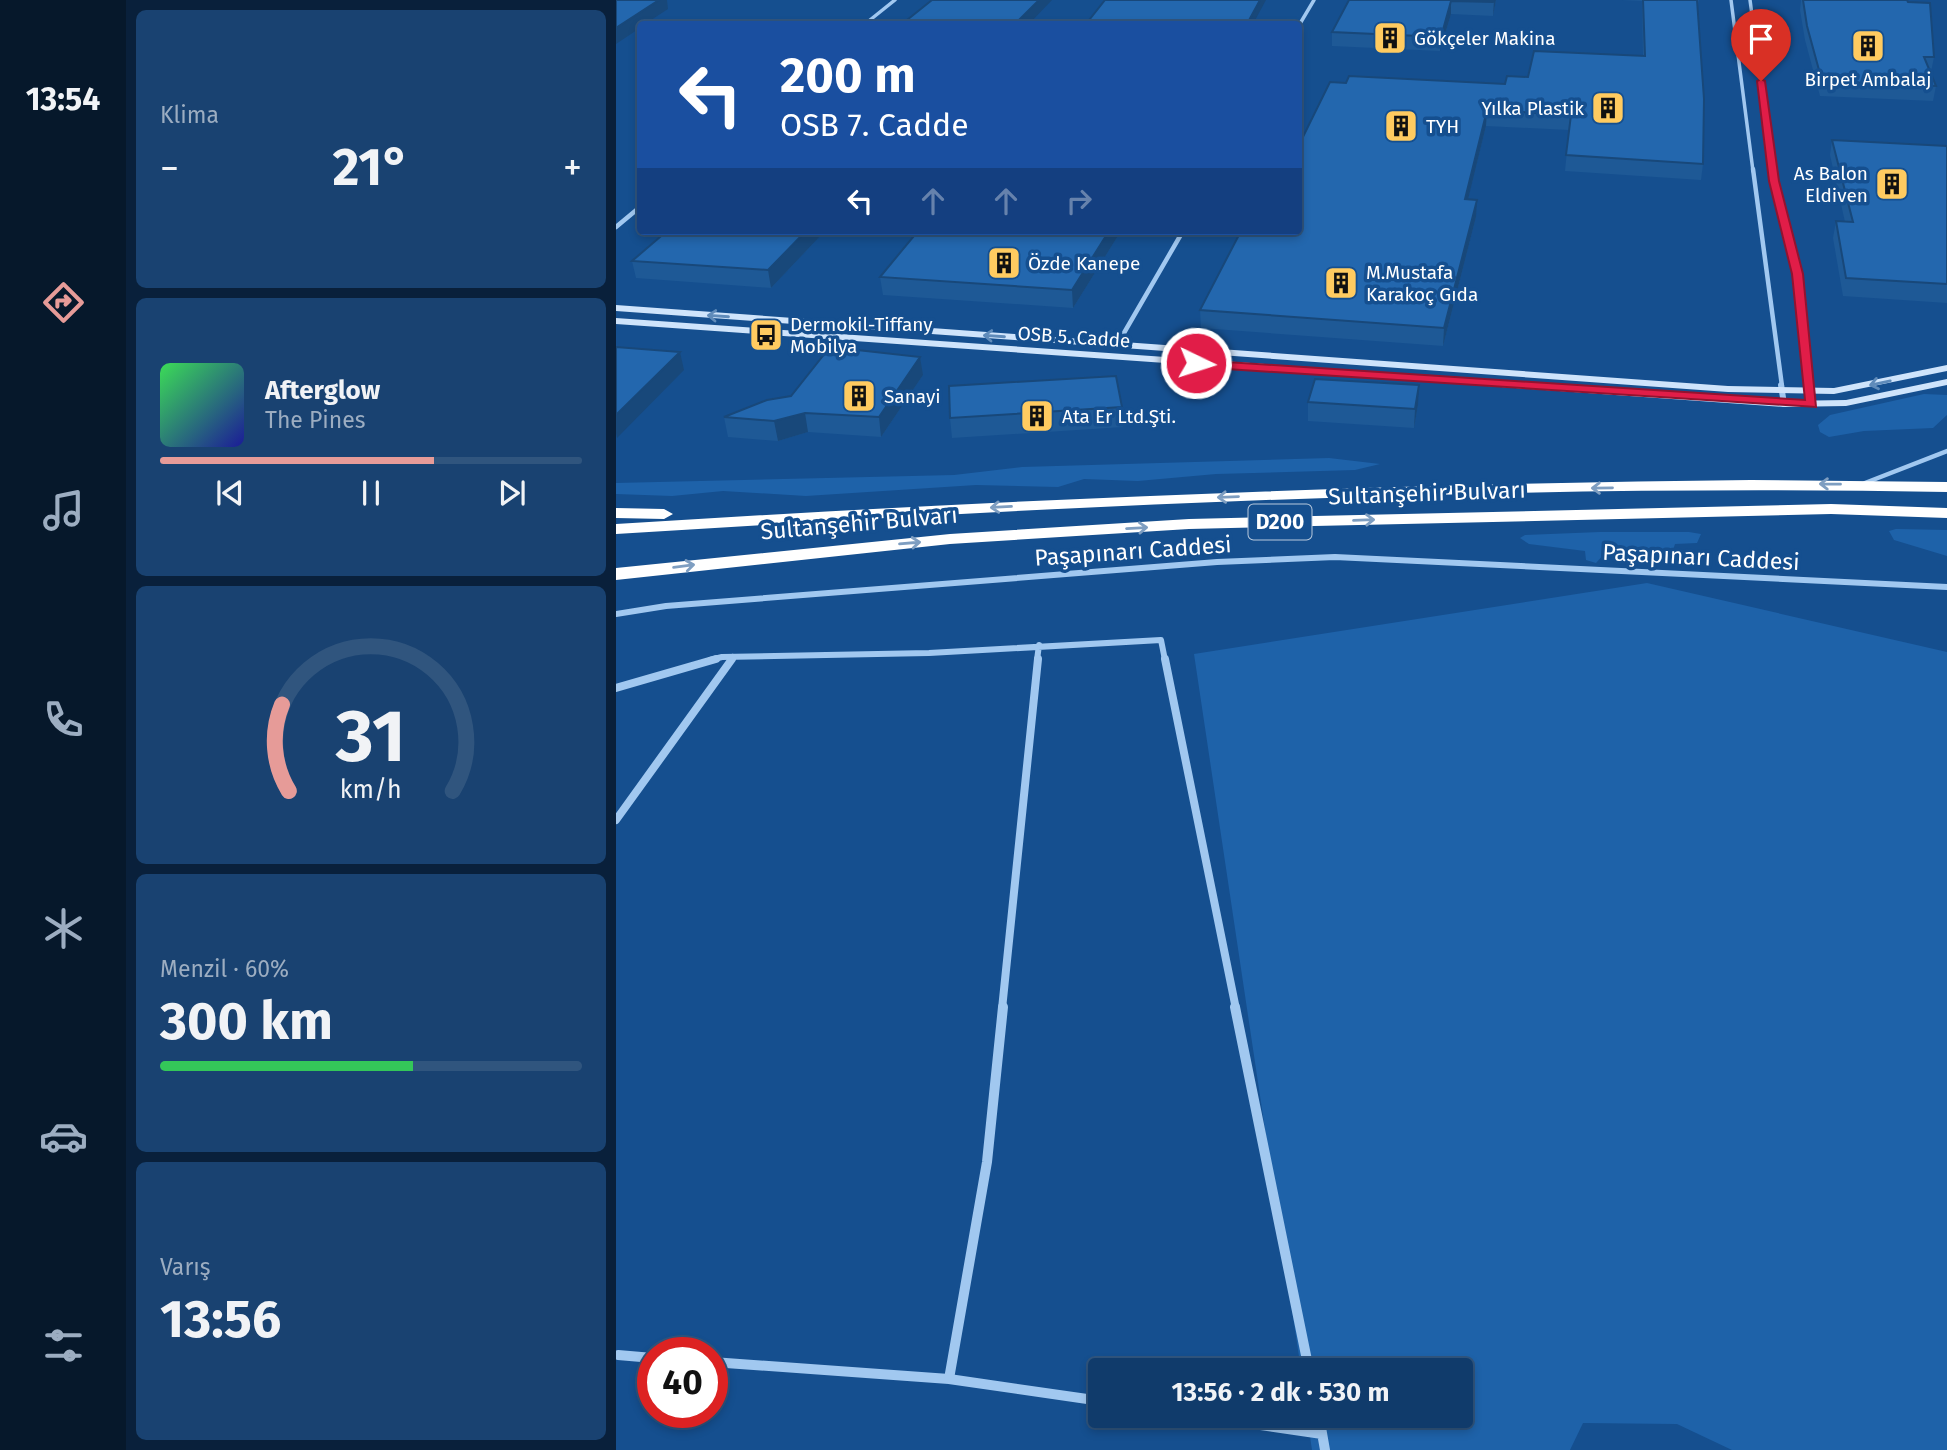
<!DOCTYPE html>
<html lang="tr">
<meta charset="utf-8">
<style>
:root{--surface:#103b6b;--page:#194271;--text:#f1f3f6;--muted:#9cadc1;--line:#30557e;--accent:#e69b98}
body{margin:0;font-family:"Fira Sans",sans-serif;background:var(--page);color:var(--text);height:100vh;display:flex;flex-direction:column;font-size:26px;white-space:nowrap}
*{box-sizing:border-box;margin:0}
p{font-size:23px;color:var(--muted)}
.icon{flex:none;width:38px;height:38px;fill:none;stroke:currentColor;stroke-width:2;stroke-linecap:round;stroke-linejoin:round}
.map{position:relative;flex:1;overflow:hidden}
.sheet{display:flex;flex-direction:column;gap:10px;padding:10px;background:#09203b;width:490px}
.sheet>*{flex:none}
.guide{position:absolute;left:21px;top:21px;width:665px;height:214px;border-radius:7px;box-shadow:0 4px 10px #0003,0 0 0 2px var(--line);background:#1a4fa0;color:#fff;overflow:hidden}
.speed{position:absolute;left:21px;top:1337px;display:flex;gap:14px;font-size:35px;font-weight:700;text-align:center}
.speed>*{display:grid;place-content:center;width:91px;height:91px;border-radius:50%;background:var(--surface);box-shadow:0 4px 10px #0003,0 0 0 2px var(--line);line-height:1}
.speed .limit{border:10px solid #d22;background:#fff;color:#111}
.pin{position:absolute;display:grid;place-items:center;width:60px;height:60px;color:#fff;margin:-72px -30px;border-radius:50% 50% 50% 0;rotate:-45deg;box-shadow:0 0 7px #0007}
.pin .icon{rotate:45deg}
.me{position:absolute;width:77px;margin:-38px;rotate:94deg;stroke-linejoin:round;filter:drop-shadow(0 0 5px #0008)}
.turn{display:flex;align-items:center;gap:24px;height:147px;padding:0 28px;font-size:32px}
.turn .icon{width:91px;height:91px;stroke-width:2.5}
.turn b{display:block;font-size:49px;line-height:60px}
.lanes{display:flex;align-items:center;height:66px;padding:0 28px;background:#0003;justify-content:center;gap:35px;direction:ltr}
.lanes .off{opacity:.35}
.big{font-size:52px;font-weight:700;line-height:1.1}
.sheet .card{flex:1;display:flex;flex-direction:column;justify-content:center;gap:10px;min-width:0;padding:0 24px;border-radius:10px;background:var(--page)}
.sheet .dial{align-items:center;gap:0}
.dial svg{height:182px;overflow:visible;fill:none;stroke:var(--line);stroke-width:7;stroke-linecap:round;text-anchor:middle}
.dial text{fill:var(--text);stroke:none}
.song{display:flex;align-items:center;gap:21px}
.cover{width:84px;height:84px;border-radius:10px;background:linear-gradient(135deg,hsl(130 70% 55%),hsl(240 70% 35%))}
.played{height:7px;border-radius:4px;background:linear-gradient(90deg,var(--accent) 65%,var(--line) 65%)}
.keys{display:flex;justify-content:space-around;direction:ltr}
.heat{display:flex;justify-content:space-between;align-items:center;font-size:38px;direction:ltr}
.charge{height:10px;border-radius:5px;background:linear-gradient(90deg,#34c759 60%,var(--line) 0)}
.trip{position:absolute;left:472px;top:1358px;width:385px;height:70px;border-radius:7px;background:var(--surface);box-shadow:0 4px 10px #0003,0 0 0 2px var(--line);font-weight:700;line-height:70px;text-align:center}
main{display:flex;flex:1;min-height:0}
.tab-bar{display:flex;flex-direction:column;width:126px;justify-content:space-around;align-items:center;background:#06182b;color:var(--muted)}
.tab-bar .icon{width:49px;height:49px}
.tab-bar .selected{color:var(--accent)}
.tab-bar b{font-size:32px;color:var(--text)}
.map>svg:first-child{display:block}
.green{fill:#1e62a9}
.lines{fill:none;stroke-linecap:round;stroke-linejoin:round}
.lane{stroke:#a1c8f0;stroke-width:4.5}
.street-far4{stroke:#a1c8f0;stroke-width:3.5}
.street-far3{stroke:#a1c8f0;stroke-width:4.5}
.street-far2{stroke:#a1c8f0;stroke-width:6}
.street-far1{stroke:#a1c8f0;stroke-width:8}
.street{stroke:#a1c8f0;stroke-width:10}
.secondary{fill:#cfe4fb;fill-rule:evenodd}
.highway{fill:#fff;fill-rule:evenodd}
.wall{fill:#1e5996}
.shaded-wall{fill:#18487a}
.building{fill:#2367ae;stroke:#18487a;stroke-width:2}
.oneway{stroke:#5f8bba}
.oneway2{stroke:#7e9ec1}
.route{fill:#e11d48;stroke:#92132f;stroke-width:2}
.labels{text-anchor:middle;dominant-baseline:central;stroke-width:7;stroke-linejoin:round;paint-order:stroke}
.far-poi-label{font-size:19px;fill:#fff;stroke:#154f8f;text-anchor:start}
.far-street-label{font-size:19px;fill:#fff;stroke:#154f8f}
.shield{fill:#154f8f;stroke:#b9cadd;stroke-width:2}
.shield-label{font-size:21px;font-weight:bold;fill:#fff}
.street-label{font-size:23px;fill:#fff;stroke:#154f8f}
</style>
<main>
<nav class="tab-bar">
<b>13:54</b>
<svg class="icon selected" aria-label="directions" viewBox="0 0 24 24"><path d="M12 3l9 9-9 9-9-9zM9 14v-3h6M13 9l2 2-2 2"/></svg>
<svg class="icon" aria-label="music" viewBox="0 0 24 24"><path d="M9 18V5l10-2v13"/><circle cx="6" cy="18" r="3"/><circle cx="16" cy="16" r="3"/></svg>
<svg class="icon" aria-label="phone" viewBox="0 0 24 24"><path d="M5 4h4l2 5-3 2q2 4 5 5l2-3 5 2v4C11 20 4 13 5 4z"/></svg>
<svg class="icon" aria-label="climate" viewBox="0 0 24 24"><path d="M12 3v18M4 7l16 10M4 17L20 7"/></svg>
<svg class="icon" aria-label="car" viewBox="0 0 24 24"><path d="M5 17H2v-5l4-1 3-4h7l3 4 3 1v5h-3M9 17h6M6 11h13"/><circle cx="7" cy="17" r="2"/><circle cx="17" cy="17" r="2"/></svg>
<svg class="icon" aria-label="filters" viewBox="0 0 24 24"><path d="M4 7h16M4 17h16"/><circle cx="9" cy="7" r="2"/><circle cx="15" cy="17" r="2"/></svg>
</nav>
<section class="sheet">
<div class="card"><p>Klima</p>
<div class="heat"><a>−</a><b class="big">21°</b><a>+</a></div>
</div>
<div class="card">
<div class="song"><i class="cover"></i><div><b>Afterglow</b><p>The Pines</p></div></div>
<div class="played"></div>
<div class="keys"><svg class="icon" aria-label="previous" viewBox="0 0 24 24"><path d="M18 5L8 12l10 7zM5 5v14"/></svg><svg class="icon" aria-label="pause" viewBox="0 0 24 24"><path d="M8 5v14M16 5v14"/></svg><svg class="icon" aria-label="next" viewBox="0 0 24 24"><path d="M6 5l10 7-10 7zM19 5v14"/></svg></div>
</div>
<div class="card dial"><svg viewBox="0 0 100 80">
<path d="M14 69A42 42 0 1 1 86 69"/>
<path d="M14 69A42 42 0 0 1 11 31" stroke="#e69b98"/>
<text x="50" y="56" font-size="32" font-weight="700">31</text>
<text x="50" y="72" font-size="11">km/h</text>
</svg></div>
<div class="card"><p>Menzil · 60%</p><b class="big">300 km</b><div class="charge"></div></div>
<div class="card"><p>Varış</p><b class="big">13:56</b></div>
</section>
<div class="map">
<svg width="1331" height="1450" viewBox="0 0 1331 1450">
<rect width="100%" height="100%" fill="#154f8f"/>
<!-- green -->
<path class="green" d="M1308,394L1331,395V415L1317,428L1248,431L1213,437L1204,432L1202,425L1214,415Z
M713,458L764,464L739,470L600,474L522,481L468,479L442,487L360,485L190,496L107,491L56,496L0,494V483L338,475L406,467Z
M1280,529L1331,530V556L1278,540L1273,531Z
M984,532H1073L1085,534L1081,543L1059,544L1055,556L1046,561L1016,552L989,553L980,563L970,560L969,551L913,544L904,538L909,535Z
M1031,583L1331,652V1450H1116L1061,1424L967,1423L954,1450H696L691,1416H845V1370H685L578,654Z"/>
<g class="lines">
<!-- lane -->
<path class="lane" d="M1249,483L1331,451"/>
<!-- street-far4 -->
<path class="street-far4" d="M1115,0L1137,171
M1134,0L1157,171
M249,24L279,0
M682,27L698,0"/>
<!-- street-far3 -->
<path class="street-far3" d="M1137,169L1166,386
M1156,169L1181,274L1194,386
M0,227L24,207
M501,345L567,231"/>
<!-- street-far2 -->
<path class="street-far2" d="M1165,385L1168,404
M1194,385L1196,404
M0,614L50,606L601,562L719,557L1331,587
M94,660L106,657L313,653L545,640L549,660
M115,660L117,657
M421,660L423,645"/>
<!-- street-far1 -->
<path class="street-far1" d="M549,659L620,1009
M0,688L100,659
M0,820L116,659
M386,1009L422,659"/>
<!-- street -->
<path class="street" d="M619,1007L693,1370
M2,1355L37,1358
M96,1362L333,1379L485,1401
M333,1379L371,1162L387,1007
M583,1416L706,1434
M703,1416L709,1450"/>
<!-- secondary -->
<path class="secondary" d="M0,305L1112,386L1218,388L1331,365V371L1218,394L1112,392L0,311Z
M0,318L1168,401L1230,400L1331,379V385L1230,406L1168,407L0,324Z"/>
<!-- highway -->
<path class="highway" d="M1135,480L1331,482V492C887,484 443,506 0,534V524C378,500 757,484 1135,480Z
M1215,504L1331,508V518L1215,514L573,529L334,544L0,580V568L334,534L573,519Z
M0,508L48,509L57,514L48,519L0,518Z"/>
</g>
<!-- wall -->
<path class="wall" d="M733,0H880L877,16L835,14L824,51L716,46V32Z
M1006,0H1083L1082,4H1081L1087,164L1085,180L949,171L953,130L870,126L852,199L860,217L827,346L585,328L584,310L682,231L730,83L889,84L912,77L1027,56L1026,1Z
M1185,0H1291L1318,57L1315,72L1320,86L1317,101L1204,96L1189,40L1184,10Z
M1216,140L1331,146V303L1227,296L1217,238L1220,221L1229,222L1214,155Z
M51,231H209L155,288L20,278L16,261Z
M505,231L457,308L267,295L264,277Z
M307,375L265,437L192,432L162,441L112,437L108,417Z
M692,402L802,405L798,428L692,421Z
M506,407L507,427L336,438L334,418Z"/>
<!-- shaded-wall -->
<path class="shaded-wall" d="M43,0H51L52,9L29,24H24V28L0,44V28Z
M423,0H436L413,24H399Z
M644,0H650L637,24H631Z
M878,0H880L877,16Z
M835,1V14L824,51L825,37Z
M871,110L870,126L848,216L849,199Z
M861,200L860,217L827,346L828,328Z
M190,231H209L155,288L152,270Z
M493,231H505L457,308L456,290Z
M64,352L68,370L1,438L0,433V415Z
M304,357L307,375L265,437L263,417Z
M803,385L802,405L798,428L799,409Z
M189,413L192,432L162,441L158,421Z"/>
<!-- building -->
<path class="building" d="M0,0H43L0,28Z
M316,0H423L399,24H286Z
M489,0H644L631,24H470Z
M733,0H878L877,2L835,1L825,37L716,32Z
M1027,0H1081L1088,99L1087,164L950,155L955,115L871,110L849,199L861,200L828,328L584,310L625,231H682V147L714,82L730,83L733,76L889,84L891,76L912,77L918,51L1029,56Z
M1187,0H1291L1292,2L1314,3L1318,57H1308L1320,86L1206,81L1191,26Z
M1216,140L1331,146V284L1230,278L1220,221L1237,222Z
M51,231H190L152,270L16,261Z
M302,231H493L456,290L264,277Z
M0,347L64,352L0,415Z
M241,350L304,357L263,417L189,413L158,421L108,417L151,400L175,396L210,352L238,353Z
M500,376L506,407L334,418L333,386Z
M699,379L803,385L799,409L692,402Z"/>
<!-- one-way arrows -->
<defs><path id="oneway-shaft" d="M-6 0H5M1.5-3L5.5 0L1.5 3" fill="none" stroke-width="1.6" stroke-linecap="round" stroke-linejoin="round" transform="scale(1.75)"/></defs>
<g class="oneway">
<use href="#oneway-shaft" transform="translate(102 316) rotate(-176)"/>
<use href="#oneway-shaft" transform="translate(378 336) rotate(-176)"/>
<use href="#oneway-shaft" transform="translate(1264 383) rotate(168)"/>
</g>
<g class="oneway2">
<use href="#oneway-shaft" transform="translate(1214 484) rotate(-179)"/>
<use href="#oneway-shaft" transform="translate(986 488) rotate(179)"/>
<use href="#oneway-shaft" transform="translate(612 497) rotate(178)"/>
<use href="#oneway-shaft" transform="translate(385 507) rotate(177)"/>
<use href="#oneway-shaft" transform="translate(748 520) rotate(-2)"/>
<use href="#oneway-shaft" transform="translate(521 528) rotate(-3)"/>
<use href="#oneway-shaft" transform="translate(294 543) rotate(-5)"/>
<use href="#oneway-shaft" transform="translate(68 566) rotate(-7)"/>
</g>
<!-- route -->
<path class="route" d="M1145,79L1149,81L1163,181L1187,274L1200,407L580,367L574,363L580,360L1189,400L1176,274L1153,181L1141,81Z"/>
<!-- icons -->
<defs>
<symbol id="building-square" viewBox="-11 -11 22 22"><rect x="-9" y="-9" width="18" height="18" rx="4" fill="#ffcb60" stroke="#154f8f"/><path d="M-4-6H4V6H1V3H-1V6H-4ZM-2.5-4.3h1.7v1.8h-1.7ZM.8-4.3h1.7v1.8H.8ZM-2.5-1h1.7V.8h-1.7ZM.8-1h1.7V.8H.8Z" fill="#111"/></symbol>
<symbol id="bus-square" viewBox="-11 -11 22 22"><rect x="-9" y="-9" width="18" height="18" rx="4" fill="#ffcb60" stroke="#154f8f"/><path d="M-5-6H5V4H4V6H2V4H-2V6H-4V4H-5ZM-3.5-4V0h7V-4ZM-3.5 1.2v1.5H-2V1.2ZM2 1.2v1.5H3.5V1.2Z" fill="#111"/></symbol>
</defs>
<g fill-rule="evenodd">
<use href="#building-square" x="755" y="19" width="38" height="38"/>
<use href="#building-square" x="1233" y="27" width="38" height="38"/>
<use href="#building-square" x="973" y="89" width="38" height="38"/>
<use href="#building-square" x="766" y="107" width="38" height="38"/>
<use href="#building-square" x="1257" y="165" width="38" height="38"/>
<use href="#building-square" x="369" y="244" width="38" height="38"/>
<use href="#building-square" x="706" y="264" width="38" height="38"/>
<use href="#bus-square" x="131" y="316" width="38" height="38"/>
<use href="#building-square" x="224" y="377" width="38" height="38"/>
<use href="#building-square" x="402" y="397" width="38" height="38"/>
</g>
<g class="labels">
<!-- far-poi labels -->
<g class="far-poi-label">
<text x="798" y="38">Gökçeler Makina</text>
<text x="1252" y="79" text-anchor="middle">Birpet Ambalaj</text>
<text x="968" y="108" text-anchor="end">Yılka Plastik</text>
<text x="810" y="126">TYH</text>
<text x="1252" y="173" text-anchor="end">As Balon<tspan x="1252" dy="22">Eldiven</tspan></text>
<text x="412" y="263">Özde Kanepe</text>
<text x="750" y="272">M.Mustafa<tspan x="750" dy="22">Karakoç Gıda</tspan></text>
<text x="174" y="324">Dermokil-Tiffany<tspan x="174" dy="22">Mobilya</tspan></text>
<text x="268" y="396">Sanayi</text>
<text x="446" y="416">Ata Er Ltd.Şti.</text>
</g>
<!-- far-street labels -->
<g class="far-street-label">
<text transform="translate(458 337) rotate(4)">OSB 5. Cadde</text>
</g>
<!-- shield labels -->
<rect class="shield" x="632.5" y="504.5" width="63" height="35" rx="5"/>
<g class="shield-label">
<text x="664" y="522">D200</text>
</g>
<!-- street labels -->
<g class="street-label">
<text transform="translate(811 493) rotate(-2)">Sultanşehir Bulvarı</text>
<text transform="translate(243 523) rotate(-5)">Sultanşehir Bulvarı</text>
<text transform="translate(517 551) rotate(-4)">Paşapınarı Caddesi</text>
<text transform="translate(1085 557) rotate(3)">Paşapınarı Caddesi</text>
</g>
</g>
</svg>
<div class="speed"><div class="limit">40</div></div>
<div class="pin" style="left:1145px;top:81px;background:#d93025"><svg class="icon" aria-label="arrive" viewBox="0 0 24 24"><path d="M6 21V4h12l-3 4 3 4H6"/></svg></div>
<svg class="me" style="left:580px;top:363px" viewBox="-20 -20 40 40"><circle r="17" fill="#e11d48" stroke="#fff" stroke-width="3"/><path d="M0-11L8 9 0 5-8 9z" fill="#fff"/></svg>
<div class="trip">13:56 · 2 dk · 530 m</div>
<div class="guide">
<div class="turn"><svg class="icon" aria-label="left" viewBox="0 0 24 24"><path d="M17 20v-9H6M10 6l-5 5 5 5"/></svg><div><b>200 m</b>OSB 7. Cadde</div></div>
<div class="lanes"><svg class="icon" aria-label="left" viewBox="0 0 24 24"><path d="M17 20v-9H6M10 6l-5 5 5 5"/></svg><svg class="icon off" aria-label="ahead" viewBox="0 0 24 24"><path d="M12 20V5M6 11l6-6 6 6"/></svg><svg class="icon off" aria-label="ahead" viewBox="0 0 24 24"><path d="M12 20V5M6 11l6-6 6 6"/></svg><svg class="icon off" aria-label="right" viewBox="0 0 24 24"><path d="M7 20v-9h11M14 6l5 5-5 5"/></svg></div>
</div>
</div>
</main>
